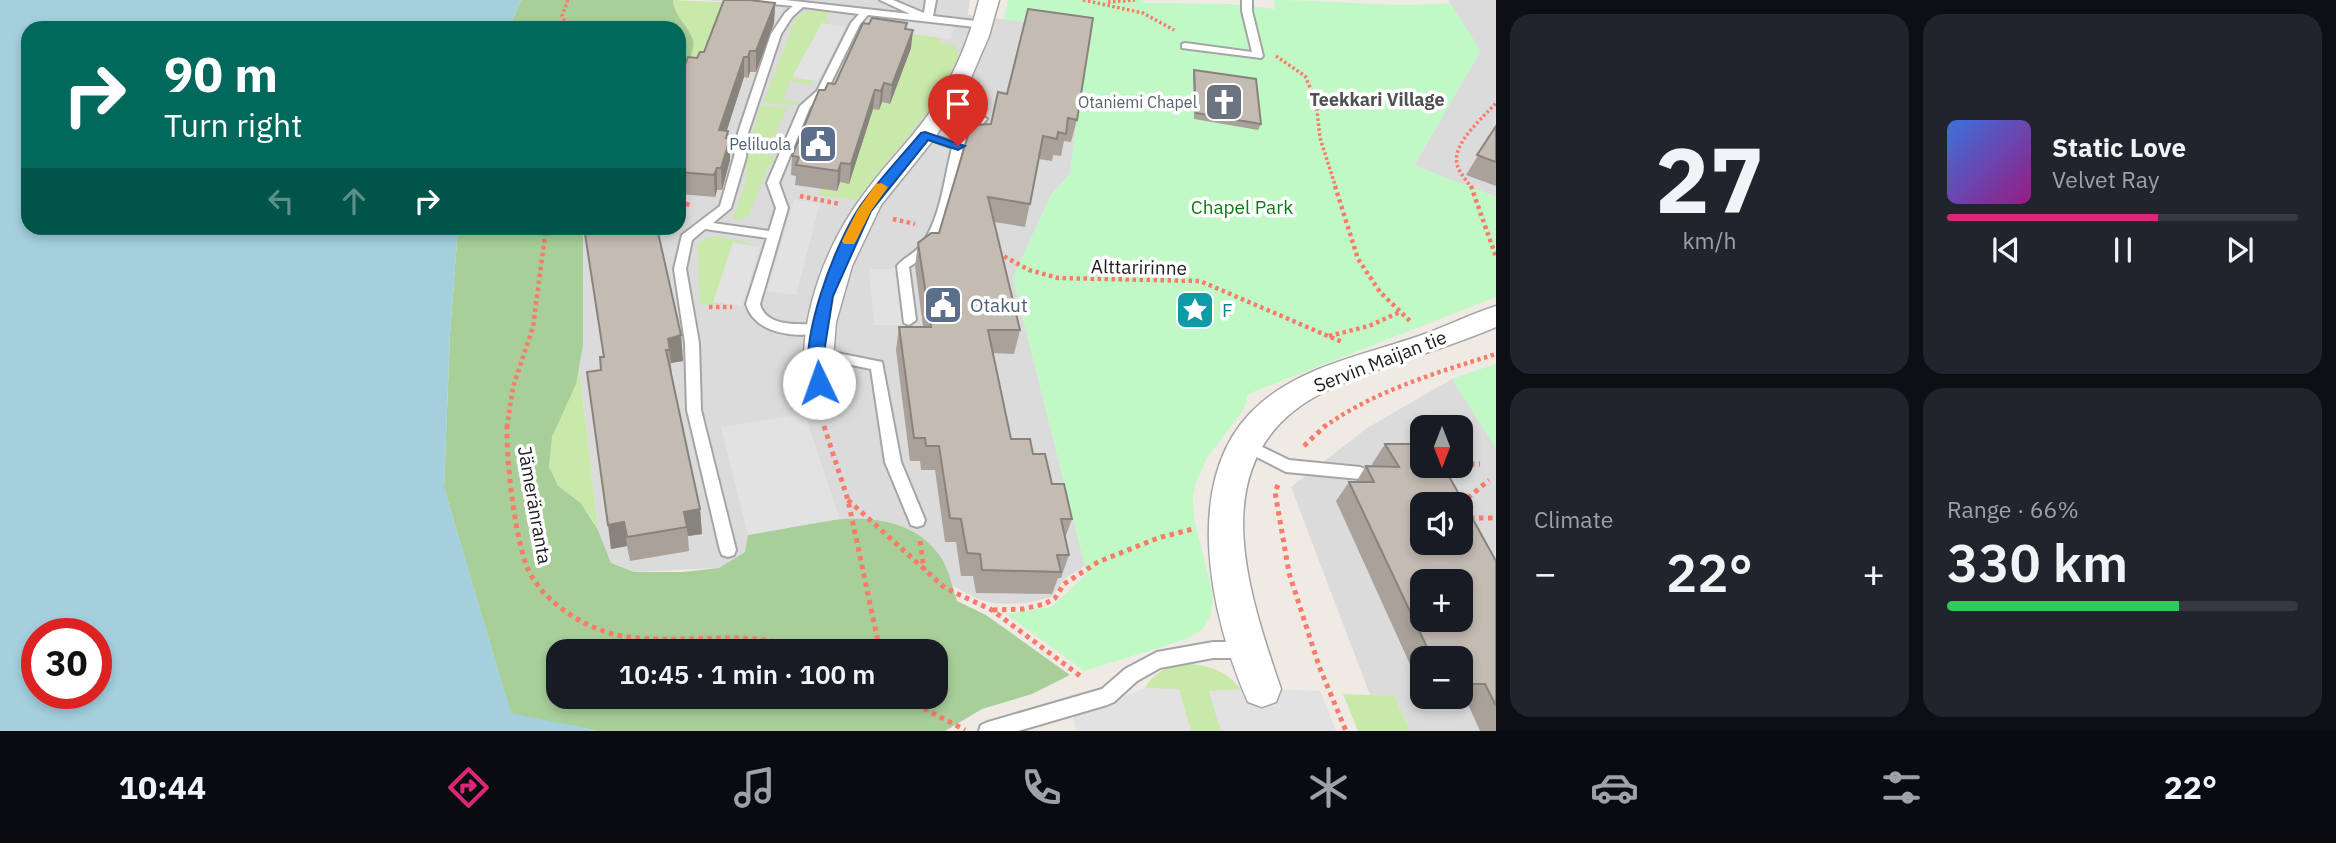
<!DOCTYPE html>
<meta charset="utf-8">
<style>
:root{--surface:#171b24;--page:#20242c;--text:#f1f3f6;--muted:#9ea1a6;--line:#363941;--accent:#db2777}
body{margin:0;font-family:"IBM Plex Sans",sans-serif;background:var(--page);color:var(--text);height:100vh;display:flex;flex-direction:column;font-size:26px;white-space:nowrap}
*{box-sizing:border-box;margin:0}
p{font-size:23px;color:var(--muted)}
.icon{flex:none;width:38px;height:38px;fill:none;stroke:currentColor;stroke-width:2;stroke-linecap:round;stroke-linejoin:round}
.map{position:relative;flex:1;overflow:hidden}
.details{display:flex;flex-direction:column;gap:14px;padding:14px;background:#0d0f14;width:840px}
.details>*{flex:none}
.banner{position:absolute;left:21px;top:21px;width:665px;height:214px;border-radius:21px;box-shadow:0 4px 10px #0003;background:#00695c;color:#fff;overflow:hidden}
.needle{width:46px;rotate:180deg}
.fabs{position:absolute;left:1410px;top:415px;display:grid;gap:14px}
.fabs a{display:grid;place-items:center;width:63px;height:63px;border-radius:14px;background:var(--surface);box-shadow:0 4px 10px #0003;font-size:35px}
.speed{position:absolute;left:21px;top:618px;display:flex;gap:14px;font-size:35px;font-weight:700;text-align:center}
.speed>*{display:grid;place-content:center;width:91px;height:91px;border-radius:50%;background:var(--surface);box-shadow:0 4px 10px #0003;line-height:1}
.speed .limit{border:10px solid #d22;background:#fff;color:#111}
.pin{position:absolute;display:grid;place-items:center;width:60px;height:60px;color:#fff;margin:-72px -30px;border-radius:50% 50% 50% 0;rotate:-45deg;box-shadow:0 0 7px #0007}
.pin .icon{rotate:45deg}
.me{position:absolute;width:77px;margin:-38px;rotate:357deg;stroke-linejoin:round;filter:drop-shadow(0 0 5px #0008)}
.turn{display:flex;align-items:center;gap:24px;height:147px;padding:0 28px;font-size:32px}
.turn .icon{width:91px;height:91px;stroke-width:2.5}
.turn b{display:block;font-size:49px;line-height:60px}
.lanes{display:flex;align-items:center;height:66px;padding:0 28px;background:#0003;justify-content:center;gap:35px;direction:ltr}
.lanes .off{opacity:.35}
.big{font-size:52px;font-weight:600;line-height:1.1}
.details .widget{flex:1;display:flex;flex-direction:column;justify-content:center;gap:10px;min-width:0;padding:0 24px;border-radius:21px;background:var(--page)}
.details .dial{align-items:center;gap:0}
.dial b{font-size:91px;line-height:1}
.song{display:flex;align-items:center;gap:21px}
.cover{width:84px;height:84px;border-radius:10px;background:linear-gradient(135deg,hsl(220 70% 55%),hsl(310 70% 35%))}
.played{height:7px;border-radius:4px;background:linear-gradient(90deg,var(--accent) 60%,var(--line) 60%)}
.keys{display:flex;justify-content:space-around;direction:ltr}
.heat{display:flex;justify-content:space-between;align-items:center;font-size:38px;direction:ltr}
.charge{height:10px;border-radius:5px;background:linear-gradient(90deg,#34c759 66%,var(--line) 0)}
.details .tiles{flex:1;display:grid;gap:14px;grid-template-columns:repeat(2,1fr)}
.trip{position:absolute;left:546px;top:639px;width:402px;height:70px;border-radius:21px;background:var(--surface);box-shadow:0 4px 10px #0003;font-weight:600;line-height:70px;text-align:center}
.dock{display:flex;height:112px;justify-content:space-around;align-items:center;background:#090b0e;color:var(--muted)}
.dock .icon{width:49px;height:49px}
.dock .current{color:var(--accent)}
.dock b{font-size:32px;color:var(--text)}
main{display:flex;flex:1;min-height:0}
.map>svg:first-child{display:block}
.residential{fill:#dcdbdb;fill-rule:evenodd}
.grass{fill:#c8e9aa}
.forest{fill:#a8ce99;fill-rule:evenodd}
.park{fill:#c1f9c6}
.parking{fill:#e2e2e2}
.water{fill:#a4cfdd;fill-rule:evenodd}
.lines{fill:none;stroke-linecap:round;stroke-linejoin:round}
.lane-casing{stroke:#a5a5a5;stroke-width:4}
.street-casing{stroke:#a5a5a5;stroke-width:3}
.path-far2{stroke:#f97b6a;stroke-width:3.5;stroke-dasharray:2.5 2.5;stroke-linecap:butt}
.path-far1{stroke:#f97b6a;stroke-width:4.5;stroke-dasharray:3.5 3.5;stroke-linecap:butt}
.path{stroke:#f97b6a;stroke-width:5;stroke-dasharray:4.5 4.5;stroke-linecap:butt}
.lane{fill:#fff;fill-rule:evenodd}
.street{fill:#fff;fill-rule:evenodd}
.wall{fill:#a9a19a}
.shaded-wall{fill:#89837d}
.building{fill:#c4bbb3;stroke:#89837d;stroke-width:2;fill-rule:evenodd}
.route{fill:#1a73e8;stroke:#114b97;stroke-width:2}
.slow{fill:#f59e0b}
.labels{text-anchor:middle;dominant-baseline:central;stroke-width:7;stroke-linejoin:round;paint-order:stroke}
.far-worship-label{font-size:16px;fill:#5b616d;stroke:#fff;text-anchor:end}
.far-service-label{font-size:16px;fill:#4e5e75;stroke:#fff;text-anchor:end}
.far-neighbourhood-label{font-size:18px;font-weight:bold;fill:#515151;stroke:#fff}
.park-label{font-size:19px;fill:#0c7c16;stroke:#fff}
.street-label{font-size:19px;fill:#1e1e1e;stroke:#fff}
.service-label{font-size:19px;fill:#4e5e75;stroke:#fff;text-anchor:start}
.culture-label{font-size:19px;fill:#0d838f;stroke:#fff;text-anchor:start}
</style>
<main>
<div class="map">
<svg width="1496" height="731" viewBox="0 0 1496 731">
<rect width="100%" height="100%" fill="#efebe4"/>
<!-- residential -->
<path class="residential" d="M703,0H970L968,15L1089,29L1070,174L1051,195L1013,278L1085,566L1064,579L1052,597L1026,603L1008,604L991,603L975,598L952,585L947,572L909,530L888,522L840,519L745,552L719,568L634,572L611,563L598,530L579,367L583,346L581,233L583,228H679V82L737,3Z
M1448,0H1496V197L1414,166L1480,51Z
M1496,364V731H1410L1395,696L1370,695L1291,487L1367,428L1452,379ZM1423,427H1461V466H1423ZM1423,504H1461V542H1423ZM1423,581H1461V620H1423ZM1423,658H1461V696H1423Z"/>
<!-- grass -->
<path class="grass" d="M673,0L738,3L702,70L685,69L693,40L675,13Z
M806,11H829L825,20L831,22L830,25L822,24L793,77L813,81L811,85L791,81L783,99L799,102L797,105L763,103L795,19Z
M880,16L893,17L888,31L941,38L940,42L955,46L959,57L926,114L856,200L818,195L820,188L836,191L854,139L863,141L871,116L862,114L882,102L890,103L911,49L866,25Z
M761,105L787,108L766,155L776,157L767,170L748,217L737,221L733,217L746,180L747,149Z
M717,236L754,244L753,246L733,243L714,302L724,304L700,305L697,245L704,239Z
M579,367L598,530C593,521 587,510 580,502C574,496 563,493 558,486C531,454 572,401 579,367Z
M1183,664C1206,664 1227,670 1241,690L1209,691L1221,731H1191L1179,690L1145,688C1154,673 1165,667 1183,664Z
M1343,694L1395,696L1410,731H1358Z"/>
<!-- forest -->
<path class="forest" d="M521,0H673C674,17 688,25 693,40C696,51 683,72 679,82V28H509Z
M458,228H583V346L576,384L552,437L549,467L558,486L581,503L598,530L611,563L634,572H683L719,568L745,552L748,535C807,524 897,496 940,556C949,569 952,586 957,601L986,615L1070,675L1032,694L982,709L945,731H598L511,714L444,488L450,333ZM558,651H936V696H558Z"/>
<!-- park -->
<path class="park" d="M1008,0H1142L1145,3L1230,4L1275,9L1274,0C1333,0 1391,8 1450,3L1481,51L1414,165L1496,197V297L1248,394L1244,409L1207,458L1196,482L1193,497L1194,519L1213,595L1211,615L1203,629L1187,639L1084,671L1006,614L1051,607L1087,574L1013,278L1051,195L1070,174L1088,29L1004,19Z
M1496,364V449L1452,379Z"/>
<!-- parking -->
<path class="parking" d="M894,13L957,22L950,39L888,31Z
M822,23L846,27L818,81L792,77Z
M794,200L820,203L796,295L767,291Z
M733,243L760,247L742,306L713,302Z
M869,269H897L905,325H874Z
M805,414L840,519L748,535L721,427Z
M1145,688L1179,689L1191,731H1076L1073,716Z
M1262,689L1320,691L1336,731H1221L1209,691Z"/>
<!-- water -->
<path class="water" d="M0,0H521L509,28H28V228H458L450,333L444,488L511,713L598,731H0ZM37,634H96V693H37Z"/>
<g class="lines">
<defs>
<path id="lane" d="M756,0H785L910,14L880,0H893L924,13L926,0H936L933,16L984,22L989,25L984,28L868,15L860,24L826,93L810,107L779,183L788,208L760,304C766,328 799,324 819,324L824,326L826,329L824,332C798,339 754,334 746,304L767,238L705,229L692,240L686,269L699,343L701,410L736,550L734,555L728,557L722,555L720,550L687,410L685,343L674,269L682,235L720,206L734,157L738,133L771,34L785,13L793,6L761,3ZM803,7L859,14L851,23L817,91L800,106L767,183L776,208L769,231L713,223L731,208L746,157L748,133L781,34L792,17Z
M1242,0H1252V11L1263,56L1261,58L1182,48V44L1185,43L1252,52L1242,11Z
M982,116L987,119L963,147L950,203L940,232L924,257L909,267L916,320L909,325L904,323L897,266C904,257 915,254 922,244C941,217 944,179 952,148L920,136L925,133L956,142L978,117Z
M817,349L882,362L901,462L925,520L923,525L917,527L911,525L885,462L871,369L812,357L810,354L812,351Z
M1244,438L1289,460L1360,467L1365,469L1368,473L1365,477L1360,479L1286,472L1239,448L1236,444L1239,440Z
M1213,642H1247L1253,644L1256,650L1253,656L1247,658H1213L1160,668L1137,681L1114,702L1107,705L1018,731H979L981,725L988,722L1102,689L1125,669L1157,652Z"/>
<path id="street" d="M979,0H999L989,36L967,87L934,139L881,205L852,266L836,322L833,359L836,401L832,409L821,412L810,409C801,393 803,370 804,352C807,295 832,235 867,190C889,160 916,135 936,103C956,71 970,37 979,0Z
M1496,306V327C1440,351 1380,365 1326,391C1200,452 1246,586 1281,689L1276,702L1262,707L1248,702C1210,616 1178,473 1261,403C1305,365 1368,354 1422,335C1447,326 1471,314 1496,306Z"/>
</defs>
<!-- lane casing -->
<use href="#lane" class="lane-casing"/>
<!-- street casing -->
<use href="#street" class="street-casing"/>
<!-- path-far2 -->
<path class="path-far2" d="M568,0L562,16L568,28
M1083,0L1143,13L1174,30
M1108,2L1135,0
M1276,56L1305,76L1316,101L1320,138L1336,188
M1472,188C1467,181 1459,173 1457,164C1452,143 1483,118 1496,103"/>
<!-- path-far1 -->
<path class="path-far1" d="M1335,186L1358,259L1380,292L1411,322
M1471,186L1496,257
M800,196L840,204
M679,203L693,205
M893,219L915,224
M998,253L1029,270L1058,278L1200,281L1342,342
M709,307H732
M1329,336L1369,326L1400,312
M507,427L513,387L533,327L546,228
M1324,427C1376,390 1436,373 1496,354"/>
<!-- path -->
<path class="path" d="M507,425C506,458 515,550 532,577C551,608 593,633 629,637C693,645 744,627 808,651
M824,426L848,500L880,651
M1304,446L1326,425
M1461,464H1480
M1278,485L1275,492L1289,573L1319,666L1346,731
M848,500L945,588L992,610L1083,678
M1461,504L1489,480
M1461,518H1496
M920,541L924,570
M993,610L1023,609L1045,604L1055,598L1064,584L1098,562L1158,538L1193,529
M900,696L965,730"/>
<!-- lane -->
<use href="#lane" class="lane"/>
<!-- street -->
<use href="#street" class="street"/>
</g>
<!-- wall -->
<path class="wall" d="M775,3L774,23L756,72H750L748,78L744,77L726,131H728L730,160L722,190H717L715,197L679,194V80L697,58L704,52Z
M907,29L911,48L890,104L882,102L879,110L873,109L849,184L840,182L837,191L795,185L796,176L791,175L792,156L825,90Z
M1194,70L1261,124L1258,130L1194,119L1193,76Z
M998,92L1077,120L1071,142L1064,141L1061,156L1053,155L1052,161L1039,159L1025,227L994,222L1020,330L1014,354L993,353L1011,439L1033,454L1052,484L1072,519L1065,538L1069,555L1061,578H1058L1052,594L976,593L973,576H961L956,542H945L935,470H921L920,461H910L896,350L899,327H923L915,266L918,243L939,233L991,124Z
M1496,126V186L1466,175Z
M681,335L683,361L671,363L672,375L700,509L702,534L688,536L689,551L630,561L627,546L611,549L601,370L603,357Z
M1385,444L1496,561V731H1480L1467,702L1426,701L1424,696H1461V658H1423V693L1336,501L1349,482H1356L1366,466H1373L1372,464Z"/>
<!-- shaded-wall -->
<path class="shaded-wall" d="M775,3L774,23L756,72V51Z
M913,30L911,48L890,104L892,85Z
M750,51V72L748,78V57Z
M744,57V77L720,152L719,130Z
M884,83L882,102L879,110L881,91Z
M875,90L873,109L849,184L851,164Z
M728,131L729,144L730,139V160L722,190L721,168L726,138Z
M841,163L840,182L837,191L838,171Z
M717,168V190L715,197L714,175Z
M681,335L683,361L671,363L668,339Z
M700,509L702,534L688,536L684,512Z
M624,522L627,546L611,549L608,525Z"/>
<!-- building -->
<path class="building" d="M724,0H750L775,3L756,51H750L748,57H744L719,130L728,131L726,138L730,139L721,168H717L714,175L679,172V80L688,57L697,58L700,52H704Z
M1028,9L1093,18L1077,120L1068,118L1066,134L1058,132L1057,139L1043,136L1030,204L988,197L1020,330H988L1011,439H1030L1033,454H1045L1052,484H1064L1072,519H1061L1069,555H1057L1061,572L982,570L980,554L967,553L961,519L950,518L939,446H926L925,438H914L899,327H931L918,243L931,233H939L971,125L991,124L998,92L1007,94Z
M872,18L907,23L905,29L913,30L892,85L884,83L881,91L875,90L851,164L841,163L838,171L796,165L799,157L792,156L819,90H825L828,83L835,84L863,23L869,24Z
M1194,70L1256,79L1261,124L1196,113Z
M1496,126V162L1477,155Z
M597,228H657L681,335L668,339L670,350H666L700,509L684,512L687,527L627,537L624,522L608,525L587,372L601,370L600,357H604L585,234L598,233Z
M1385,444H1423V466H1440L1442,468L1445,469L1496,561V706L1485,684H1461V658H1432L1349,482H1374L1366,466L1399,467ZM1423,504H1461V542H1423ZM1423,581H1461V620H1423Z"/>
<!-- route -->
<path class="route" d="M925,132L965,146L958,150L928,140L871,211L833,296L825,346L827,383L819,389L813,387C794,348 836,242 859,208C877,182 900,158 921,133Z"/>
<!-- slow -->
<path class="slow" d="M881,183L888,187L871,211L856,241L854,244H844L842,241L857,211L876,184Z"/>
<!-- icons -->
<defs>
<symbol id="church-square" viewBox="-11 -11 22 22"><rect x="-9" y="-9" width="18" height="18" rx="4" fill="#6b7280" stroke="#fff"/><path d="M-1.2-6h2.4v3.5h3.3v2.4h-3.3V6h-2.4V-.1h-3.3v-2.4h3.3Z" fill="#fff"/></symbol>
<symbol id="civic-square" viewBox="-11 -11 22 22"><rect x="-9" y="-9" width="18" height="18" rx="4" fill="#5c6f8a" stroke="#fff"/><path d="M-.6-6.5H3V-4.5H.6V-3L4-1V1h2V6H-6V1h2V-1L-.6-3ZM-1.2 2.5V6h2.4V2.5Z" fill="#fff"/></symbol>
<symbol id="sight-square" viewBox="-11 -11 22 22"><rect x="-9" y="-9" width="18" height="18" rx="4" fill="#0f9aa8" stroke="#fff"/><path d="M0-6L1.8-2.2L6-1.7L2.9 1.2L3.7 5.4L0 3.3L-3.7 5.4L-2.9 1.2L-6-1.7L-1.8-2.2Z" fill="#fff"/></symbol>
</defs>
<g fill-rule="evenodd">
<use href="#church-square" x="1202" y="80" width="44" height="44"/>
<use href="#civic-square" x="796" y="122" width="44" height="44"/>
<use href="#civic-square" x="921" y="283" width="44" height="44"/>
<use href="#sight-square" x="1173" y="288" width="44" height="44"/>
</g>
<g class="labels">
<!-- far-worship labels -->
<g class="far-worship-label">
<text x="1197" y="102">Otaniemi Chapel</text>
</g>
<!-- far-service labels -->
<g class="far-service-label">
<text x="791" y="144">Peliluola</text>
</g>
<!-- far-neighbourhood labels -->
<g class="far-neighbourhood-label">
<text x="1377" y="99">Teekkari Village</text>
</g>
<!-- park labels -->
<g class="park-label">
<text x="1242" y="207">Chapel Park</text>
</g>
<!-- street labels -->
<g class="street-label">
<text transform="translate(1139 267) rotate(1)">Alttaririnne</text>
<text transform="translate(1380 361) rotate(-21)">Servin Maijan tie</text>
<text transform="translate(535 505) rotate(80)">Jämeränranta</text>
</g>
<!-- service labels -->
<g class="service-label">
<text x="970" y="305">Otakut</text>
</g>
<!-- culture labels -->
<g class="culture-label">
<text x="1222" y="310">F</text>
</g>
</g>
</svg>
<div class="fabs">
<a><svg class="needle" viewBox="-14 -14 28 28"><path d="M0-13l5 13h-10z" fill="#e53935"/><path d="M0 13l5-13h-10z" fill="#9ea1a6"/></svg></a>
<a><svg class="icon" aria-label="sound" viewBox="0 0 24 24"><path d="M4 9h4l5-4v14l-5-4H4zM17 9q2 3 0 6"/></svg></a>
<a>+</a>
<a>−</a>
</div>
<div class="speed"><div class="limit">30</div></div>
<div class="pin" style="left:958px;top:146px;background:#d93025"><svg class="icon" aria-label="arrive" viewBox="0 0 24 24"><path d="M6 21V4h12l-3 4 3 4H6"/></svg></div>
<svg class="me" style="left:819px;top:383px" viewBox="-20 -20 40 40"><circle r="19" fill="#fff"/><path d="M0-13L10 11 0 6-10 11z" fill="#1a73e8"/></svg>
<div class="trip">10:45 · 1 min · 100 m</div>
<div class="banner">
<div class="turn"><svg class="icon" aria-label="right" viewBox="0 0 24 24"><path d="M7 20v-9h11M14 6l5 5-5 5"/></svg><div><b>90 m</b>Turn right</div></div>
<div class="lanes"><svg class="icon off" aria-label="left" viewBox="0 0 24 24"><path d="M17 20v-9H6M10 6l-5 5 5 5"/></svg><svg class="icon off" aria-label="ahead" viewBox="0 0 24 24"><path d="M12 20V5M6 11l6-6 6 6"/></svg><svg class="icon" aria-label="right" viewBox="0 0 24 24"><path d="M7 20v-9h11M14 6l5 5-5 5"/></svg></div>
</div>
</div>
<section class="details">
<div class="tiles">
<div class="widget dial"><b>27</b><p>km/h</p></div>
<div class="widget">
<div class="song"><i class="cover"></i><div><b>Static Love</b><p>Velvet Ray</p></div></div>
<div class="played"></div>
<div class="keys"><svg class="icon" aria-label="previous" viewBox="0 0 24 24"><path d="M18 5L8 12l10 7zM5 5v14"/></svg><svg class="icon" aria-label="pause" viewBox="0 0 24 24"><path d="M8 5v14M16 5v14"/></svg><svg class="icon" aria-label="next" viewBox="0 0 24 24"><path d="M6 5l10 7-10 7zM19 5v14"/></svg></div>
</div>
<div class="widget"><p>Climate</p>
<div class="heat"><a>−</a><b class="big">22°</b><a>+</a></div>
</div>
<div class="widget"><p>Range · 66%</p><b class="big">330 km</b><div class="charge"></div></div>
</div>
</section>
</main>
<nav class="dock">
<b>10:44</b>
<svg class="icon current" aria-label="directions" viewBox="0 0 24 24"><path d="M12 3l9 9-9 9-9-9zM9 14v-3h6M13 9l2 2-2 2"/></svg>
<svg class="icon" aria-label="music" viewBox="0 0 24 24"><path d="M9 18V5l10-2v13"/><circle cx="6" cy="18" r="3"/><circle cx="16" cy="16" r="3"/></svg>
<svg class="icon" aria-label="phone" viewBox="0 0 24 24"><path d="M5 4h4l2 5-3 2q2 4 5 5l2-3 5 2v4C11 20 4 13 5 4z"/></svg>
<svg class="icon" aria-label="climate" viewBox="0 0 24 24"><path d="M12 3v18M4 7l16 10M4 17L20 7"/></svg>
<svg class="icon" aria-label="car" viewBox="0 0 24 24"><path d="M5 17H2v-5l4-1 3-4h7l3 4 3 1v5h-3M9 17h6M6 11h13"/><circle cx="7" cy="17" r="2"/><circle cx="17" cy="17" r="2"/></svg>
<svg class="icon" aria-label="filters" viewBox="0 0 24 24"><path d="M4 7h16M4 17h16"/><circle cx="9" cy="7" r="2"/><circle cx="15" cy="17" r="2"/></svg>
<b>22°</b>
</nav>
